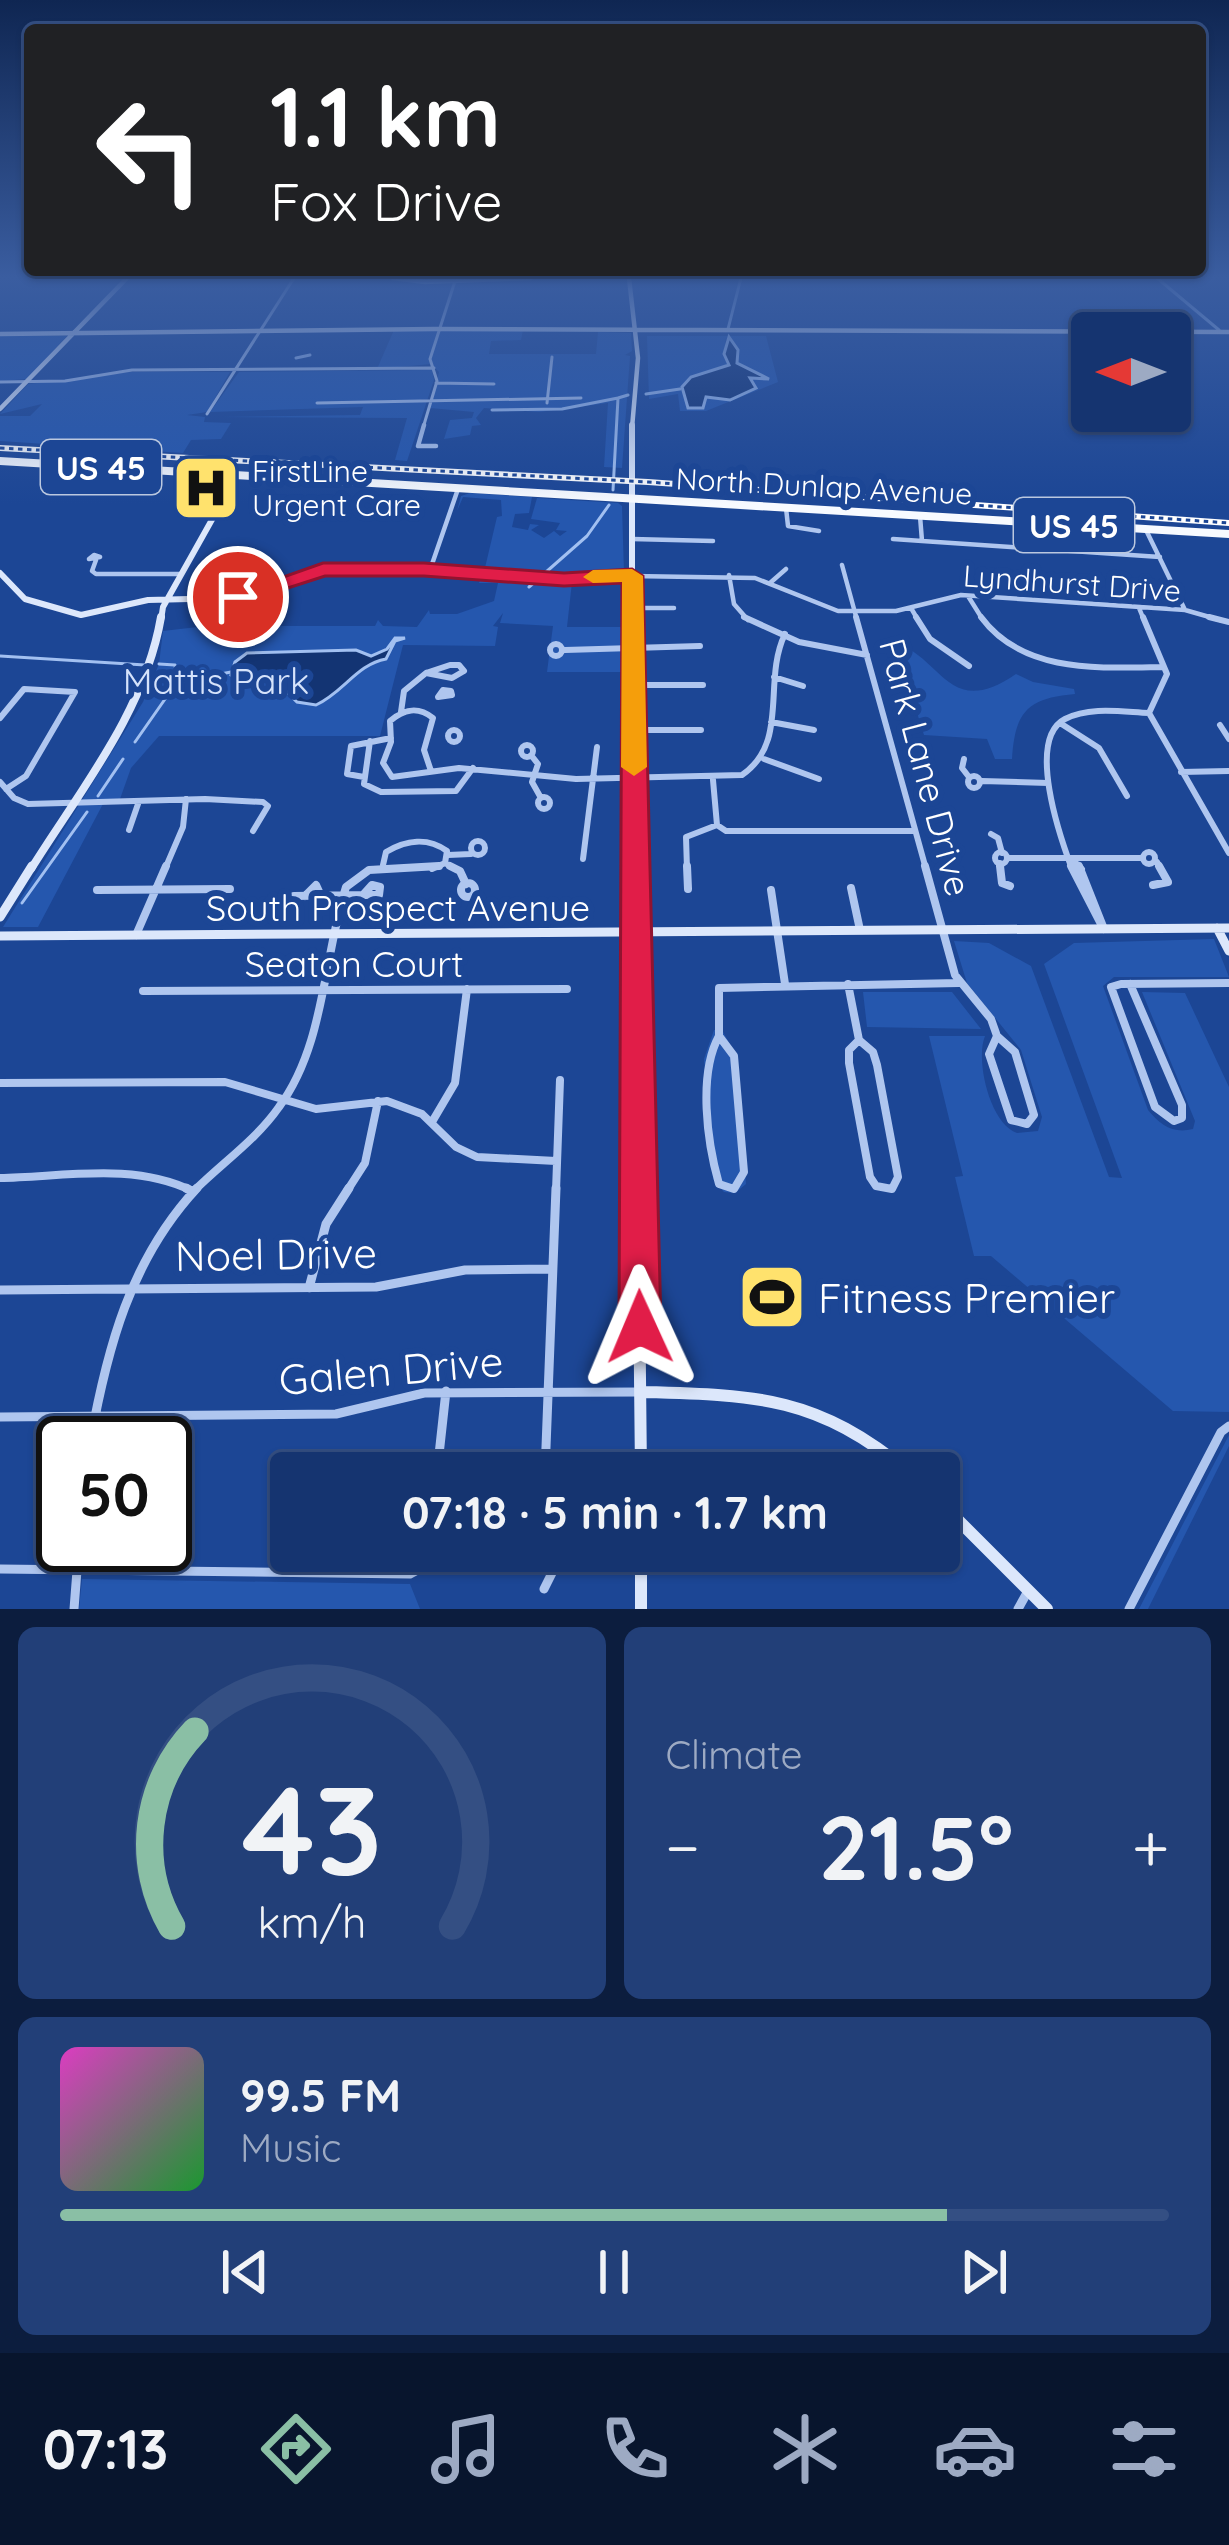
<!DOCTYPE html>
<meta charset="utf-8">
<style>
:root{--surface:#153470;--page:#223f78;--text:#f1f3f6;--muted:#9daac3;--line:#344f83;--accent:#8abfa5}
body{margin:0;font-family:Quicksand,sans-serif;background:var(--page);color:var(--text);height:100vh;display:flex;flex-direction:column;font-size:45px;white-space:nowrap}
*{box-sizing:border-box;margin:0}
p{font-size:39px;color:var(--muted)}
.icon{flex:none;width:66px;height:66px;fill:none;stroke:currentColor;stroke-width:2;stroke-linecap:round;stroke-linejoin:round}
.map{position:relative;height:1609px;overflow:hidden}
.sheet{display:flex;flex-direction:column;gap:18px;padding:18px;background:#0c1d3e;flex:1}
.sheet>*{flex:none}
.hud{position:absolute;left:24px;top:24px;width:1182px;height:252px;border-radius:12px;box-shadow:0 3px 9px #0004,0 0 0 3px var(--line);background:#202124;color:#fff;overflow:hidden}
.needle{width:78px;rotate:270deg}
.buttons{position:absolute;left:1071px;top:312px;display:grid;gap:24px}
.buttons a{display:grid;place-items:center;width:120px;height:120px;border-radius:12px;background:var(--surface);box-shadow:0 3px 9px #0004,0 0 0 3px var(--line);font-size:60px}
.speed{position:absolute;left:36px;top:1416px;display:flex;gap:24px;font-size:60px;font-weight:700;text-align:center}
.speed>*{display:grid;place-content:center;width:156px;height:156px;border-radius:50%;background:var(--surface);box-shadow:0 3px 9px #0004,0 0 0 3px var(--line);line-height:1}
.speed .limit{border:6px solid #111;border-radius:18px;background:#fff;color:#111}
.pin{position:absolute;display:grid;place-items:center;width:102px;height:102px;color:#fff;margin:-51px;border:6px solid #fff;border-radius:50%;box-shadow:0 3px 12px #0007}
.me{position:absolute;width:132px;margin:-66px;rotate:359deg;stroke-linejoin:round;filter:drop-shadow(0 0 9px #0008)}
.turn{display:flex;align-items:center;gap:42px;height:252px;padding:0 48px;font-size:54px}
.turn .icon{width:156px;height:156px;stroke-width:2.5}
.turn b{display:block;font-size:84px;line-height:102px}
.big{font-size:90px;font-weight:800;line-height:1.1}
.sheet .widget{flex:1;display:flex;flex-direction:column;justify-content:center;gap:18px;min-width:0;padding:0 42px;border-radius:18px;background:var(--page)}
.sheet .dial{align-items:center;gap:0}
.dial svg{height:312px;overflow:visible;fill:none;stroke:var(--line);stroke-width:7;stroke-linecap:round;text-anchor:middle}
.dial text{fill:var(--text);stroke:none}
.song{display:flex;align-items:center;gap:36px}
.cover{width:144px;height:144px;border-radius:18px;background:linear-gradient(135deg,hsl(310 70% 55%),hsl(130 70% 35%))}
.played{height:12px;border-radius:6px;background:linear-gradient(90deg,var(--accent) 80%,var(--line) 80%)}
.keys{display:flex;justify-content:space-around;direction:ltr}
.heat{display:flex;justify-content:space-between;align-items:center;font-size:66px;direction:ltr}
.sheet .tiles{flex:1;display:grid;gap:18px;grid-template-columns:1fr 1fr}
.widget:last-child{grid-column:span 2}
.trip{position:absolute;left:270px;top:1452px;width:690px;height:120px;border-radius:12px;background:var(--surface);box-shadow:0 3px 9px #0004,0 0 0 3px var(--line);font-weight:800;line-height:120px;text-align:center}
.tab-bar{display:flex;height:192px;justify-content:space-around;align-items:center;background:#08152d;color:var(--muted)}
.tab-bar .icon{width:84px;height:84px}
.tab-bar .active{color:var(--accent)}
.tab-bar b{font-size:54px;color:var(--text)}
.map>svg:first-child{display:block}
.green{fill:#2557ae;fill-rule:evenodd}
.water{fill:#133473;stroke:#a2c0f1;stroke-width:3}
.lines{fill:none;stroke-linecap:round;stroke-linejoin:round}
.stream{stroke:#a2c0f1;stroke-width:3}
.street-far4{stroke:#afc6ef;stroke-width:3}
.street-far3{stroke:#afc6ef;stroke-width:4.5}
.street-far2{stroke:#afc6ef;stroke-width:6}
.street-far1{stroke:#afc6ef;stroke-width:8}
.street{stroke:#afc6ef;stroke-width:9}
.secondary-far4{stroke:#dce7fb;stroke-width:4.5}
.secondary-far3{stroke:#dce7fb;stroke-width:6}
.secondary-far2{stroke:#dce7fb;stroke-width:8}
.secondary-far1{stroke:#dce7fb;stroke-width:9}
.secondary{stroke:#dce7fb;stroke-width:12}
.primary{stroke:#f7faff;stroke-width:8}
.rail-casing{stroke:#fff;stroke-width:6}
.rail{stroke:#1c4695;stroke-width:3;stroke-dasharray:4.5;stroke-linecap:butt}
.route{fill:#e11d48;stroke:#92132f;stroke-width:3}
.slow{fill:#f59e0b}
.labels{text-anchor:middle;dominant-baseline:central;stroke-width:12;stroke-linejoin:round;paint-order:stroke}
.far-poi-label{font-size:30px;fill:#fff;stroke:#1c4695;text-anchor:start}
.far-street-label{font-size:30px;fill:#fff;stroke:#1c4695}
.shield{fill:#1c4695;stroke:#bbc8df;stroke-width:3}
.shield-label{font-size:33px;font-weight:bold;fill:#fff}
.park-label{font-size:36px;fill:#d6e3fb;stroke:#1c4695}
.street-label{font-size:36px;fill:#fff;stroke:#1c4695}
.near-street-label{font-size:42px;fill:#fff;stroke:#1c4695}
.near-poi-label{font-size:42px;fill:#fff;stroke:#1c4695;text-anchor:start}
</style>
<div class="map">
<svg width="1229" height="1609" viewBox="0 0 1229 1609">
<rect width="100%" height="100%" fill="#1c4695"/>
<!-- green -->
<path class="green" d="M394,330H523L521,340L491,341L489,354H596L598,332L631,333L632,351L625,355L630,356L622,468L604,467L608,403L539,412L484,408L476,418L481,425L472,426L470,435L444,439L450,420L472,418L474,412L430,408L439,372L431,364L377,369Z
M0,336H67L27,379L0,381Z
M647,336H766L778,382L706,411H680L678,394L649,399ZM726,338L735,363L761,380L750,378L756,388L734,398L706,397L703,408H688V379L729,365L724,354Z
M432,370L434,380L407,461L395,460L407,418L221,417L360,415L363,407L210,412L239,372Z
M130,372H230L207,412L187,415L205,417L204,422L231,423L221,439L191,440L183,453L0,441V416H30L42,404L0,414L28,384Z
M470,493L532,497L529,513L515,514L512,527L528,530L530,524L539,525L531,530L544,538L554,531L560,536L567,531L556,530L560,523L531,519L537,498L618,503L622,506L624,573L575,577L484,572L497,517L502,516L501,500L463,497L457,511L461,496Z
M481,578L572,582L567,627H625V672H547L553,626L500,623L503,613L493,626L498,627L495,646L403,645L380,736H159L131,768L120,799L104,802L38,927H3L143,702L159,664L163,631L206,626H375L378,620L383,626L417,627L429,610L430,614H457L494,601L498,583H479Z
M895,642C943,659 949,720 1016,674L1033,682L1074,689L1075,694C1027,698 1015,712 1012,759H995L987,739L924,735Z
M1214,939L1229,977H1114L1103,986L1148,1110C1160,1125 1173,1134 1193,1129L1195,1121L1142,992L1185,993L1229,1087V1412L1173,1411L991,1256H974L955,1177L963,1176L929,1036H985C975,1060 990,1124 1017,1133L1038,1131L1042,1117L1021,1050L967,983L954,941L989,943L1031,966L1109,1177L1122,1178L1044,964L1074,943Z
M863,992H952L981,1029L867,1027Z
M714,1030H722L737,1057L746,1184L735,1193L724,1192L713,1179L704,1059Z
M1229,1435V1446L1148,1609H1139Z
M82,1579L410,1584L420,1609H79Z"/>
<!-- water -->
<path class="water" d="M729,337L738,350L737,363L769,379L750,378L756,388L730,400L706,397L703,408H688L682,387L691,377L729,365L724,354Z
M395,638H405L395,641L386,659C357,664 343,693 316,705L297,702L274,679L243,683L231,675L235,662L247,653L356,650L371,656L387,649Z"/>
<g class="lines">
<!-- stream -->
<path class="stream" d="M1157,278L1219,330
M728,329L741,278
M296,358L310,355
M646,394L680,389
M492,410L562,409L618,398
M613,490L618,398L628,395
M529,587L587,536L609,505
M0,656L145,665
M179,682L231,672
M135,742L177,682L175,665L159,664
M98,796L123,759
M22,903L87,812"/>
<!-- street-far4 -->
<path class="street-far4" d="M0,382L65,381L132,370L434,368
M436,383L494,384
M317,403L581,398
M547,403L552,357
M207,414L294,278
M423,428L437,381L430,359L456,278"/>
<!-- street-far3 -->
<path class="street-far3" d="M424,425L418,446H436
M786,508L788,526L819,531
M1146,530L1185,610
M632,539L713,541
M893,539L922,541L920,516
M922,541L1160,557
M94,555L100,557L89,559Z
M96,560L92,571L96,574H181
M842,565L857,620
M430,570L458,489
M729,575L734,604L748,620
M632,576L755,578L838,611H896L961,595L1185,610L1220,620
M770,583L786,569
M968,596L983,620
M633,608H674
M911,608L918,620
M1139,608L1144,620"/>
<!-- street-far2 -->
<path class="street-far2" d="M744,617L799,642L867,655
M856,617L926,869
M916,617L930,639L969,666
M981,617C1023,674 1100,668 1164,667
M1143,617L1167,674L1149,713L1229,853
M1209,617L1229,622
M550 650a6 6 0 1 1 12 0a6 6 0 1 1-12 0Z
M565,650L700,646
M450,665H459L464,671L452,678L426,673Z
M774,677L803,686
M634,685H703
M443,690L451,691L452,695L438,697Z
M401,712L404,691L426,673
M0,718L24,689L75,692L26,776L6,789
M771,722L814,730
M1060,723L1099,748L1127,796
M1220,725L1229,739
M448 736a6 6 0 1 1 12 0a6 6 0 1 1-12 0Z
M634,730H701
M370,741L364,784L381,792L456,791L473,768
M521 751a6 6 0 1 1 12 0a6 6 0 1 1-12 0Z
M531,755L538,764L532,782L541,798
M764,759L819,779
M964,759L962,768L969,777
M431,771L424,750L433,718C418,706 404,709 390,721L391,742L383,763L392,777L459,768L576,779L742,775C790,742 762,681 785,634
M1181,772L1229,771
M968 782a6 6 0 1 1 12 0a6 6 0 1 1-12 0Z
M364,777L347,774L351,746L391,738
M713,780L717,825L726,831H915
M982,781L1048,783
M0,782L14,798L28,804L205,799L263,802L268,806L253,831
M538 803a6 6 0 1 1 12 0a6 6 0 1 1-12 0Z
M129,830L138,804
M991,834L998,838L1002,853
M471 848a7 7 0 1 1 14 0a7 7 0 1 1-14 0Z
M1143 858a6 6 0 1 1 12 0a6 6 0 1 1-12 0Z
M995 858a6 6 0 1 1 12 0a6 6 0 1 1-12 0Z
M448,855L471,854
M1009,858H1142
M583,859L597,747
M1074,861L1082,869
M1157,862L1161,869
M445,863L455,869
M1000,863L1001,869
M383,865L386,852C406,840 428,837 447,851L445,863L432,869
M165,869L183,827L186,799
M377,869H397
M687,869L686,837L717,825
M1072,869C1060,837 1026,739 1065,719C1090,706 1123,712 1149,713"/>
<!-- street-far1 -->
<path class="street-far1" d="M450,866L460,871L466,884
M687,866L688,889
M925,866L955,975L991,1019L997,1036
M1000,866L1002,883L1010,886
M1071,866L1103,928
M1079,866L1104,929
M461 890a7 7 0 1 1 14 0a7 7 0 1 1-14 0Z
M372,885L380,887L379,895H363Z
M1153,885L1168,882L1159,866
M851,888L860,930
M97,890L230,889
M771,890L785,984
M294,896L363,895
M305,896L316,885L321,896
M136,935L166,866
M848,984L859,1040
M1130,984L1182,1105V1118L1174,1121L1155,1107L1111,987L1121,984L1229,983
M143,991L567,989
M719,1036L734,1056L744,1172L734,1189L719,1184C707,1142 698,1074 719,1036Z
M719,1036V988L959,983
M997,1036L1015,1052L1034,1115L1027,1124L1011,1120L989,1054Z
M859,1040L873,1052L877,1065L898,1177L892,1189L876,1186L870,1177L849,1063V1050Z
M0,1083L225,1082L316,1109L387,1101L422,1114L456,1147L477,1157L556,1161
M432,1122L455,1083L467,989
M0,1178C63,1177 134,1162 192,1191
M194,1191C222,1163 256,1140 279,1107C325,1045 323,959 346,887L369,870L439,866
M347,1191L365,1163L378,1101
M556,1191L560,1080"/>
<!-- street -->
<path class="street" d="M186,1188L193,1192
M309,1288L326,1224L349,1188
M0,1290L376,1287L465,1270L551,1269
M0,1417L336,1414L424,1393L641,1392
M90,1443C107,1349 130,1260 197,1188
M437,1473L446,1391
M545,1473L556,1188
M0,1569L410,1574L421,1568L428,1551
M544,1589L552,1573L553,1551
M74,1609L79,1545
M1018,1609L1028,1591
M1129,1609L1221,1432L1229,1426"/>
<!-- secondary-far4 -->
<path class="secondary-far4" d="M393,278L425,282L531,278
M629,278L638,358L632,428
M0,334L435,329L1229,332
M0,409L127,278"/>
<!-- secondary-far3 -->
<path class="secondary-far3" d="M0,573L25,599L81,615L148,600L231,598L323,569L564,579L632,576
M161,620L163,607L237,475
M632,620V425"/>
<!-- secondary-far2 -->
<path class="secondary-far2" d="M632,617L635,869
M31,869C81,789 145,711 161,617"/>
<!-- secondary-far1 -->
<path class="secondary-far1" d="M634,866L638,1191
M0,917L32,866
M1217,928L1229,951
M0,936L1229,928"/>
<!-- secondary -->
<path class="secondary" d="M638,1188L641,1473
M641,1392C758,1395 817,1396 910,1473
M939,1501L1047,1609
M641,1551V1609"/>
<!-- primary -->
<path class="primary" d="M0,461L1229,534"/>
<defs>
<path id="rail" d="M0,448L648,482L1229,523"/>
</defs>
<!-- rail casing -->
<use href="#rail" class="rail-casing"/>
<!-- rail -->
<use href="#rail" class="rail"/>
</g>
<!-- sky -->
<linearGradient id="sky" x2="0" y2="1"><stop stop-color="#0f2652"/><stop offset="0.55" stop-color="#3a5da0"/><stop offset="1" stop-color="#3a5da0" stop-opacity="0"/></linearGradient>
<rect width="1229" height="504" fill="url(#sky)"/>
<!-- route -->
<path class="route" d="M323,563H424L564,573L632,569L643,576L661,1327L654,1341L640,1348L625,1341L619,1327L622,583L564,586L424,576H325L238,604L227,597Z"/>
<!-- slow -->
<path class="slow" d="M632,569L643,576L647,767L634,776L621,767L622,582L593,583L583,577L593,570Z"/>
<!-- icons -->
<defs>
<symbol id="hospital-square" viewBox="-11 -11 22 22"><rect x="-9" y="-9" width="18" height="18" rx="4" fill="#ffe26d" stroke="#1c4695"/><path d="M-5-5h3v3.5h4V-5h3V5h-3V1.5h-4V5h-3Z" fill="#111"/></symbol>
<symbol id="stadium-square" viewBox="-11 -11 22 22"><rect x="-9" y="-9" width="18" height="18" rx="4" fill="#ffe26d" stroke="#1c4695"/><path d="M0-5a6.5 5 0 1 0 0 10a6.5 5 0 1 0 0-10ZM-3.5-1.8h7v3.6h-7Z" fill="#111"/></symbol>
</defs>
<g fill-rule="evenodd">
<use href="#hospital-square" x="168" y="450" width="76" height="76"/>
<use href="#stadium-square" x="734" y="1259" width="76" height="76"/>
</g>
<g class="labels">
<!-- far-poi labels -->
<g class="far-poi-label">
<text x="252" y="471">FirstLine<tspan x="252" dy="34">Urgent Care</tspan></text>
</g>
<!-- far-street labels -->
<g class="far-street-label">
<text transform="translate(824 486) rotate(3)">North Dunlap Avenue</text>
<text transform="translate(1072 583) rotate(4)">Lyndhurst Drive</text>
</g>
<!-- shield labels -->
<g class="shield">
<rect x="41" y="440" width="120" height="54" rx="9"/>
<rect x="1014" y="498" width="120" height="54" rx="9"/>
</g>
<g class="shield-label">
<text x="101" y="467">US 45</text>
<text x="1074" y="525">US 45</text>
</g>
<!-- park labels -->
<g class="park-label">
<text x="216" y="680">Mattis Park</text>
</g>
<!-- street labels -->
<g class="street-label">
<text transform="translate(926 767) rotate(75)">Park Lane Drive</text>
<text x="398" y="907">South Prospect Avenue</text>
<text x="354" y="963">Seaton Court</text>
</g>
<!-- near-street labels -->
<g class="near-street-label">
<text transform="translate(276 1254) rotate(-1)">Noel Drive</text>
<text transform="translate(391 1370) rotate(-5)">Galen Drive</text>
</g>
<!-- near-poi labels -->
<g class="near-poi-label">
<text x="818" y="1297">Fitness Premier</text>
</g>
</g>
</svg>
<div class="buttons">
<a><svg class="needle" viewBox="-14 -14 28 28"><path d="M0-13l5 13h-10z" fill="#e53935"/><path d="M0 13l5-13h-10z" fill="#9daac3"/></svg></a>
</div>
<div class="speed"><div class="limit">50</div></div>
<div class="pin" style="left:238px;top:597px;background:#d93025"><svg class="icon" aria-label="arrive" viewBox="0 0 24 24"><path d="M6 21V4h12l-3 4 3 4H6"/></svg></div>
<svg class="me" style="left:640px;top:1327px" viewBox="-20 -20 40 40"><path d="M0-17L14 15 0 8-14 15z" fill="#e11d48" stroke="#fff" stroke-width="4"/></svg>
<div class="trip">07:18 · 5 min · 1.7 km</div>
<div class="hud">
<div class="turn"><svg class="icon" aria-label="left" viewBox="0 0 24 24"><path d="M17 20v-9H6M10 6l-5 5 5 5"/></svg><div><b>1.1 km</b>Fox Drive</div></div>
</div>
</div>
<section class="sheet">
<div class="tiles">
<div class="widget dial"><svg viewBox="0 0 100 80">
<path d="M14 69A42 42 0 1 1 86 69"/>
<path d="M14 69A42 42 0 0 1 20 19" stroke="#8abfa5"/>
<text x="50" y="56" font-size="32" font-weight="700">43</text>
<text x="50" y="72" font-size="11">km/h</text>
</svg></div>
<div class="widget"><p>Climate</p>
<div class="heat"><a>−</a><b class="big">21.5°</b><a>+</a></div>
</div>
<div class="widget">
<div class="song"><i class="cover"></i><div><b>99.5 FM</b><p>Music</p></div></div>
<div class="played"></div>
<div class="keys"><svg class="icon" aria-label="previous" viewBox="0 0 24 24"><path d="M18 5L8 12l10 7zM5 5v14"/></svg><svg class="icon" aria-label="pause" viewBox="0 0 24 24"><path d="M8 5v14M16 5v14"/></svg><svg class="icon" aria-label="next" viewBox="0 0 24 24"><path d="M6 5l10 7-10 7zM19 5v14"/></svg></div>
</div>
</div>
</section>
<nav class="tab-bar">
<b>07:13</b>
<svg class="icon active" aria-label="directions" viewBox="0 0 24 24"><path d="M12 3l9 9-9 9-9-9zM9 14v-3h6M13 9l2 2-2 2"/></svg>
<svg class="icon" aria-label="music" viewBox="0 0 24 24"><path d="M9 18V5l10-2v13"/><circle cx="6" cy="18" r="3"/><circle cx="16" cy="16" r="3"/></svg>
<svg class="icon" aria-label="phone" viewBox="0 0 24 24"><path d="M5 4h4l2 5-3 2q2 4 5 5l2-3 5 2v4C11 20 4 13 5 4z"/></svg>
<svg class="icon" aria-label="climate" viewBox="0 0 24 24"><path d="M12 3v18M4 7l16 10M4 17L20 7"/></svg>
<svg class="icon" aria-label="car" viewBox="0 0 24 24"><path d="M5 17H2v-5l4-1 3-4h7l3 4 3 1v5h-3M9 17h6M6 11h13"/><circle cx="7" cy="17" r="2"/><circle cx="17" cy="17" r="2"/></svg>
<svg class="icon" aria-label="filters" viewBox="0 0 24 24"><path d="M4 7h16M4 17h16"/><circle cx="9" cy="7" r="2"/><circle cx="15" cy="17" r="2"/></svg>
</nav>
